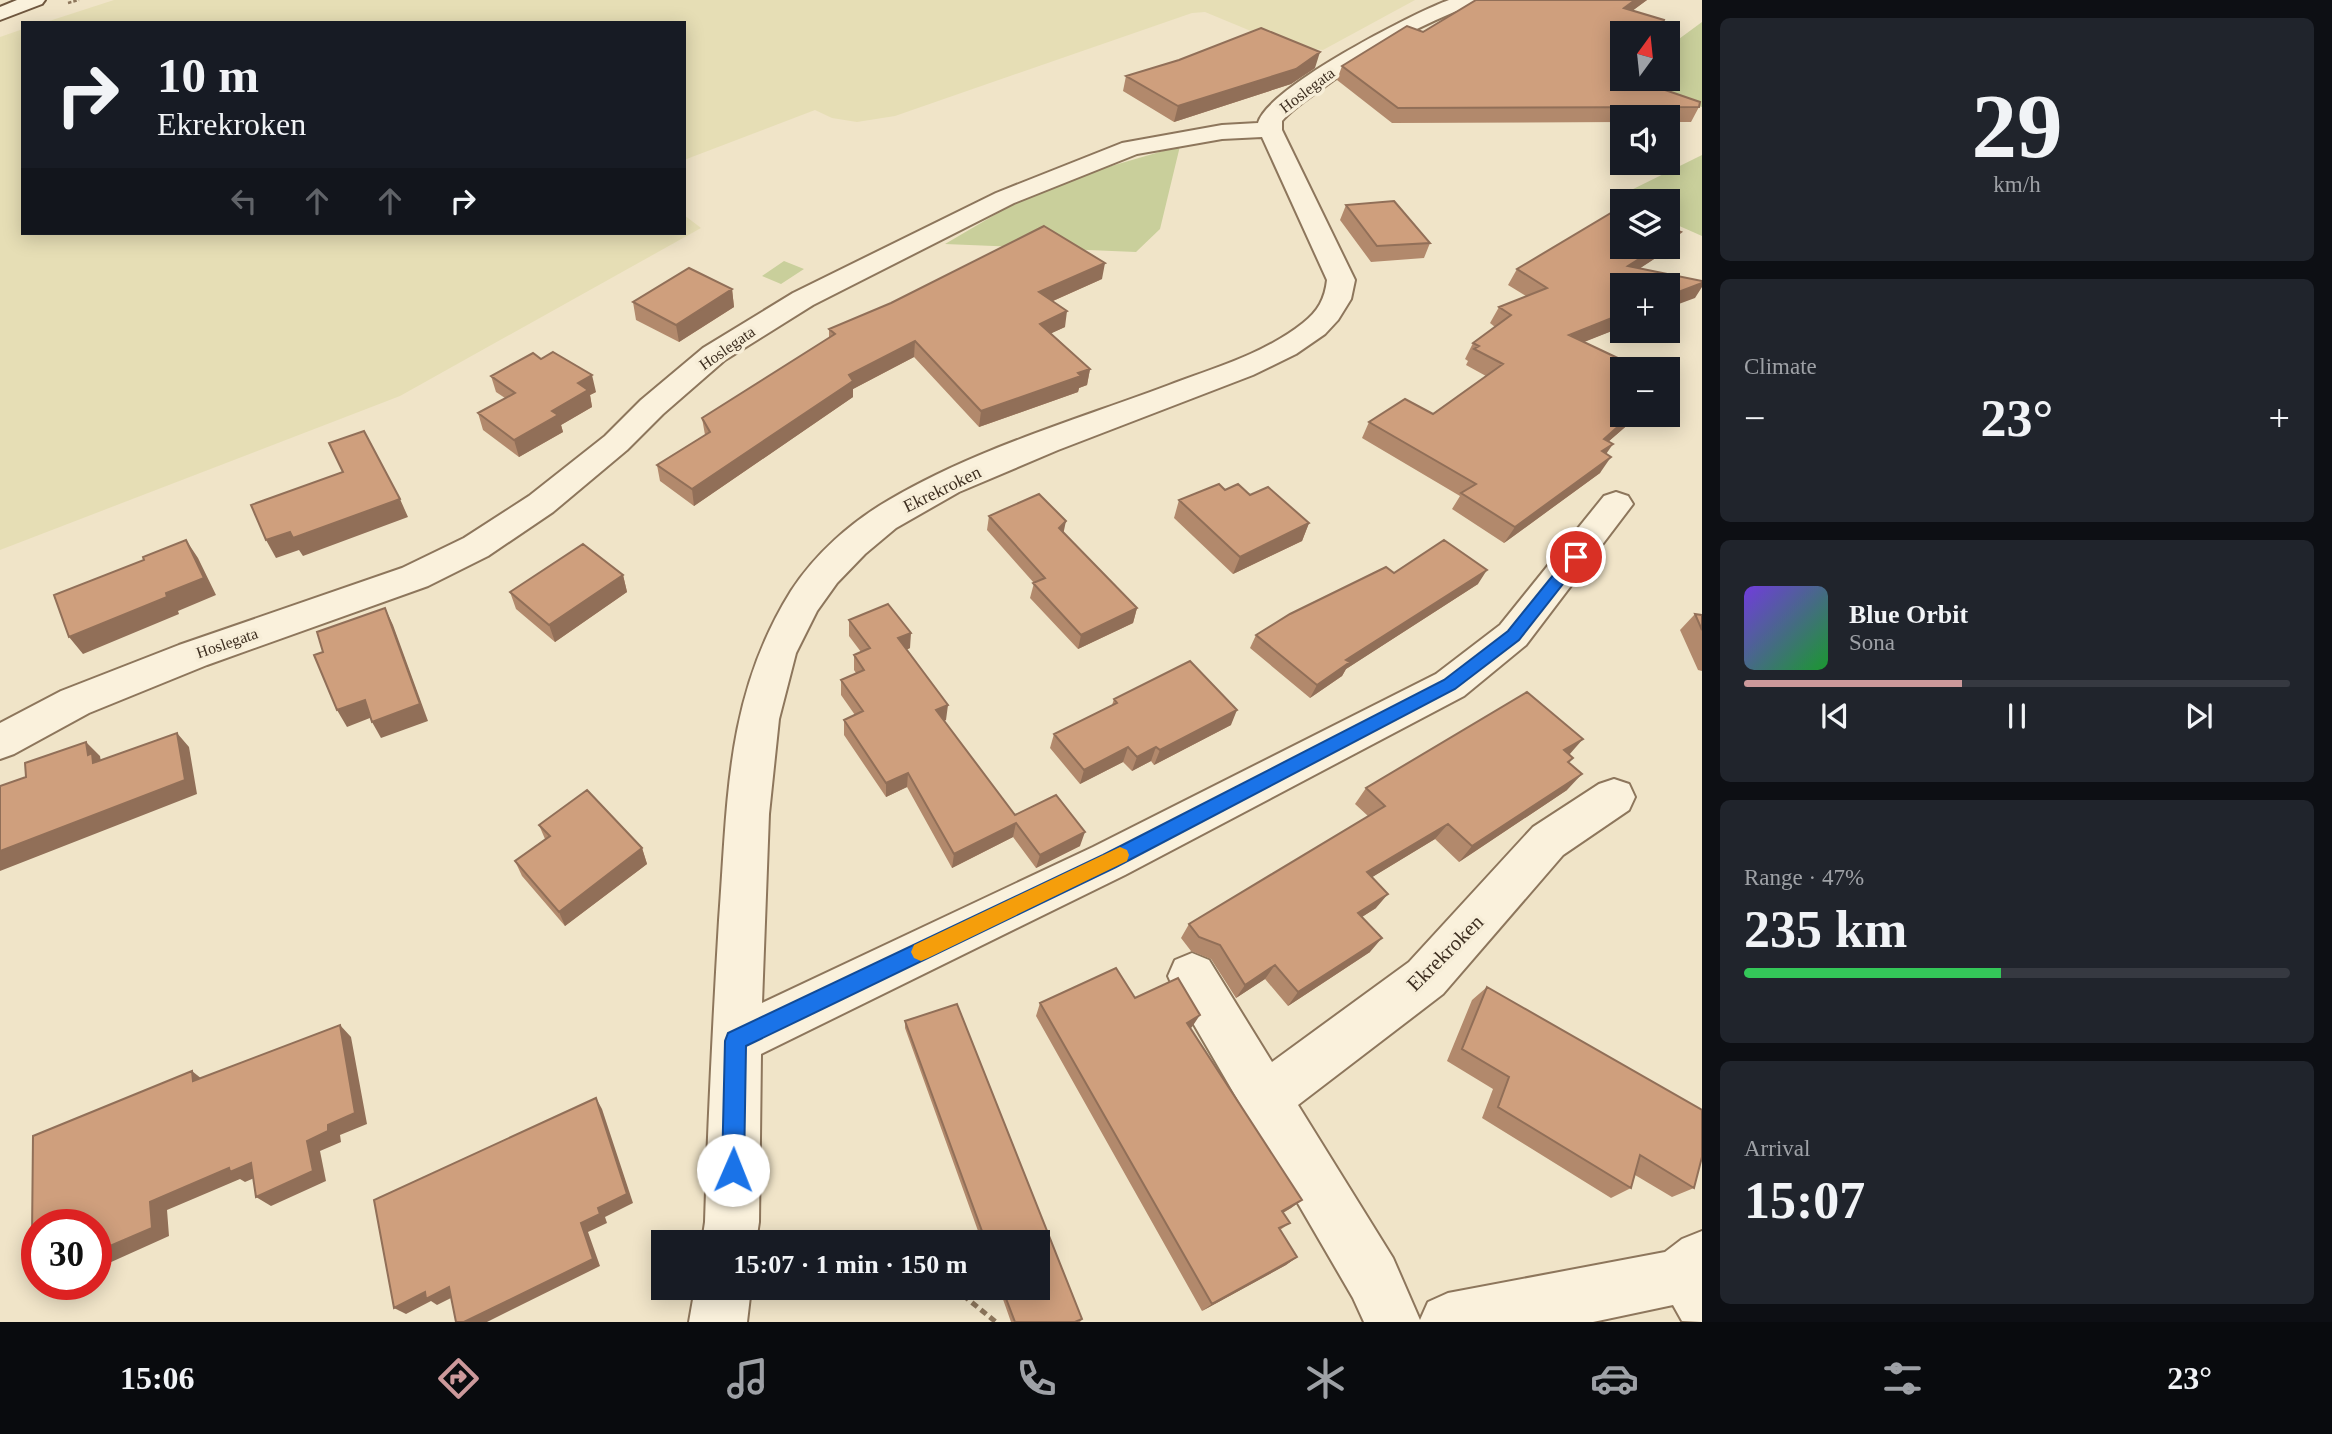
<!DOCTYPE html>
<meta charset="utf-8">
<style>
:root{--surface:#171b24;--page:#20242c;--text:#f1f3f6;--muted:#9ea1a6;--line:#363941;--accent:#cc999b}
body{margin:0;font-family:Georgia,serif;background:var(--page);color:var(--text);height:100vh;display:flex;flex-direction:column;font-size:26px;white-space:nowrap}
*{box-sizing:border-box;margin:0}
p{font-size:23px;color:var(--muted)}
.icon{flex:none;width:38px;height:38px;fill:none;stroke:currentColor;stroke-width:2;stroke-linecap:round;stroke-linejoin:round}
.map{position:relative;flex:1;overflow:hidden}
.side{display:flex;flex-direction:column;gap:18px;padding:18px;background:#0d0f14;width:630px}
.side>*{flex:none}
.guide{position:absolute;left:21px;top:21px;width:665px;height:214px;border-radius:0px;box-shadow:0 4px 18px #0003;background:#171b24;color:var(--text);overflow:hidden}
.needle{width:46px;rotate:15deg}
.buttons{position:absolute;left:1610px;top:21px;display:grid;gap:14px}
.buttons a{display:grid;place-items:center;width:70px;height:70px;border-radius:0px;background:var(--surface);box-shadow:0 4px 18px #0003;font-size:35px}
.speed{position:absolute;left:21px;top:1209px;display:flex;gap:14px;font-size:35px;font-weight:700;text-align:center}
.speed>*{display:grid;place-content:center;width:91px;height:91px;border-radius:50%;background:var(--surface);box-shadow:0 4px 18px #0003;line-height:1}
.speed .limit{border:10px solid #d22;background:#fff;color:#111}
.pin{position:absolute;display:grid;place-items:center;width:60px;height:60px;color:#fff;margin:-30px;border:4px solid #fff;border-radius:50%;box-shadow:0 2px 7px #0007}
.me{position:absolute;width:77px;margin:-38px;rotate:1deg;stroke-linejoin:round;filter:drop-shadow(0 0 5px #0008)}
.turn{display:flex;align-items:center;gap:24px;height:147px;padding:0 21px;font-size:32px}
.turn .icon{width:91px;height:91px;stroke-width:2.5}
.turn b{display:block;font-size:49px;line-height:60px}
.lanes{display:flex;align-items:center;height:66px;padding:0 21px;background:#0003;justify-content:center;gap:35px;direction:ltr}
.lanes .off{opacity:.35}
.big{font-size:52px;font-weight:600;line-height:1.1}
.side .card{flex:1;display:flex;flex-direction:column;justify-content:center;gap:10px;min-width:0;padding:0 24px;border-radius:10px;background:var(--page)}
.side .dial{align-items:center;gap:0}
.dial b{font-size:91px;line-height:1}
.song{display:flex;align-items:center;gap:21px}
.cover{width:84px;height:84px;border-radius:10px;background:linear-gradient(135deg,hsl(260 70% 55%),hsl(130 70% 35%))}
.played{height:7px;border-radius:4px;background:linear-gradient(90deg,var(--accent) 40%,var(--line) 40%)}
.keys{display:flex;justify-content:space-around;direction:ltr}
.heat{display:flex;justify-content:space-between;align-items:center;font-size:38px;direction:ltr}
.charge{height:10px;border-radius:5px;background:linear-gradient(90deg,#34c759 47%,var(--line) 0)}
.trip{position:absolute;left:651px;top:1230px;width:399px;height:70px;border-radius:0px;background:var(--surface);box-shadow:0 4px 18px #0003;font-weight:600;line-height:70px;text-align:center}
.tab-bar{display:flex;height:112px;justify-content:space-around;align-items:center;background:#090b0e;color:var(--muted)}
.tab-bar .icon{width:49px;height:49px}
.tab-bar .selected{color:var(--accent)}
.tab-bar b{font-size:32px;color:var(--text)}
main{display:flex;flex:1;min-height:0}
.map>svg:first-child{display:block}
.farmland{fill:#e6deb5}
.green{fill:#c9cf9b}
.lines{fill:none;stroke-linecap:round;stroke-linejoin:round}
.minor-casing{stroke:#8d765c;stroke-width:4}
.secondary-casing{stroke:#6f573f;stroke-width:4}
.path-far1{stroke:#8d765c;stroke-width:2.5;stroke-dasharray:3.5 2;stroke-linecap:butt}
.path{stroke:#8d765c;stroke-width:5;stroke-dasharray:7 4.5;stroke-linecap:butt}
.minor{fill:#faf1dc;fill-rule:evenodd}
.secondary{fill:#faf1dc;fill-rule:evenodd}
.wall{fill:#b2896c}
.shaded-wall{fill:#916f58}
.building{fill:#cf9f7d;stroke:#916f58;stroke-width:2}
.route{fill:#1a73e8;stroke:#114b97;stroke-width:2}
.slow{fill:#f59e0b}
.labels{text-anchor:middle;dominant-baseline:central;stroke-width:7;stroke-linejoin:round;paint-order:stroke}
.far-street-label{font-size:16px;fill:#3d2e20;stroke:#f7eed8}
.street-label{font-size:18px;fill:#3d2e20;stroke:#f7eed8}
.near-street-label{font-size:21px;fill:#3d2e20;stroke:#f7eed8}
</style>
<main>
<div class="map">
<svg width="1702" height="1322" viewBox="0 0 1702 1322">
<rect width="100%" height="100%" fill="#f0e4c8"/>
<!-- farmland -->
<path class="farmland" d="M114,0H1415L1323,50L1287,46L1205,12L1192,13L895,116L857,122L832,118L815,110L684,160V23H43Z
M23,29V233H684V215L701,228L400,396L0,550V37Z"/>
<!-- green -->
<path class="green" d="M1702,22V107L1618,82L1623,79H1668V47Z
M1180,146L1160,229L1136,252L945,244L1046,185Z
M1702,155V236L1668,221V201H1622L1615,198Z
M784,261L804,269L781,284L762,276Z"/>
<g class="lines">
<defs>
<path id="minor" d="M1449,0H1478L1475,4C1420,24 1370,52 1324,87C1309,98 1293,108 1282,121V130L1355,280L1351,299L1338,320L1325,334L1296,354L1253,375L1058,450L959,492L896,528L865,554L837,583L817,611L796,653L779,719L769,814L762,1003L1093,847L1436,674L1500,625L1604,496L1616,492L1628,496L1633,504L1526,645L1464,696L1125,875L761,1054L759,1222L756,1242H702L705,1222C708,1121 713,1021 719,920C728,801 725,697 791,591C815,554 851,522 889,500C975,449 1076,420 1169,385C1214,368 1264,354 1303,323C1318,311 1325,299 1327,280L1262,137L1222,139L1137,154L1014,203L813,305L725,360L663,414L627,450L553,512L488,556L428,586L207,665L89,713L14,754L0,759V723L61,691L179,645L402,568L464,538L529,496L605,436L641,400L703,348L793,293L996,193L1122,143L1222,125L1258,123C1267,88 1413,13 1449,0Z
M1614,779L1629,784L1635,797L1629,810L1563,855L1443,994L1298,1105L1393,1258L1420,1320L1428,1302L1448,1293L1665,1252L1682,1239L1702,1231V1322L1682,1321L1673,1305L1593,1322H1364L1353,1298L1175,992L1168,976L1175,960L1192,953L1209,960L1272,1062L1409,962L1533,827L1599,784Z
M695,1288H751L747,1322H689Z"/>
<path id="secondary" d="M17,0H45L42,4L0,20V7Z"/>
</defs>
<!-- minor casing -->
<use href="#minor" class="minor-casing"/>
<!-- secondary casing -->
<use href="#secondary" class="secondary-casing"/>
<!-- path-far1 -->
<path class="path-far1" d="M68,3L79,0"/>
<!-- path -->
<path class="path" d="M954,1288L996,1322"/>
<!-- minor -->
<use href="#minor" class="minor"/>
<!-- secondary -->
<use href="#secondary" class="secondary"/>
</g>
<!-- wall -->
<path class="wall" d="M1476,0H1647L1632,11L1636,80L1699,107L1691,122H1668V117H1622V122L1392,123L1337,80L1342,66L1423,32Z
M1315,68L1291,84L1174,122L1123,91L1126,76Z
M1346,205L1430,243L1424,258L1371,262L1340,220Z
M1671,248L1640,268L1695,298L1622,285V327L1583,342L1622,415H1639L1609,441L1606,454L1600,473L1504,543L1452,509L1460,496L1362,438L1369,422L1433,414L1486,376L1466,365L1468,361L1465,359L1473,343L1495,327L1490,323L1499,307L1526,296L1508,285L1517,269Z
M1102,279L1053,301L1065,327L1051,333L1090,369L1087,385L1079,388L1078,392L979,427L914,357L853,389V397L694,506L660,481L657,465L705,435L702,418L829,338V329Z
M732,289L734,307L679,342L636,320L633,302Z
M541,359L596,392L590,395L592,407L561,425L563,432L519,457L483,430L478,413L505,398L496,392L491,376Z
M1225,490L1250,495L1309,523L1302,541L1233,574L1174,518L1179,500Z
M989,516L1063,532L1137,608L1133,623L1078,649L1030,598L1034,583L987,530Z
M1394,573L1478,584L1346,669L1342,676L1310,698L1250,648L1256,635Z
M623,575L627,592L555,642L516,609L510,592Z
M1695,614L1702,615V671L1698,670L1680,630Z
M849,620L910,648L906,650L946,720L944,721L1015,815L1080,846L1036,868L1013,837L952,868L907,787L886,797L844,735V720L855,715L841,695V680L856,673L854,670V655L861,652L849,636Z
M1114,699L1231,725L1154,765L1151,761L1132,771L1123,762L1080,784L1050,748L1054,734L1112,705Z
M1569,755L1573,758L1569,763L1567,790L1459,862L1435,839L1372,877L1376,908L1362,917L1370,952L1288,1006L1265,979L1236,998L1211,959L1191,951L1181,938L1189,924L1368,816L1355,804L1366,788Z
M539,825L642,848L647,864L565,926L522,876L515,861L545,839Z
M1487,987L1694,1188L1672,1197L1635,1175L1631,1188L1611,1198L1482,1118L1493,1089L1447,1061L1472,1000Z
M1135,998L1192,1027L1190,1028L1302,1200L1291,1208L1283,1213L1290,1223L1280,1230L1297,1257L1286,1265L1202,1311L1036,1016L1040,1003Z
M957,1004L1082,1319L1080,1322H1011L999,1288H1038V1242H982L905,1028V1021Z"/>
<!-- shaded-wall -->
<path class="shaded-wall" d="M1635,0H1647L1617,22L1624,8Z
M1320,52L1315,68L1291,84L1174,122L1178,106Z
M1681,232L1671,248L1619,282L1628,266L1658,247H1668V241Z
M1105,263L1102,279L1037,308L1039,292Z
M1702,283V287L1695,298L1668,308V296Z
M732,289L734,307L679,342L676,325Z
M1067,311L1065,327L1037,340L1040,324Z
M1622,314V327L1559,352L1569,335Z
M915,341L914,357L853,389V397L694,506L692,489L849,375Z
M1090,369L1087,385L1079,388L1078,392L979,427L981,411Z
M592,375L596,392L590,395L592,407L561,425L563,432L519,457L514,440L552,411L578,383Z
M1631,415H1639L1593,455L1604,439Z
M1613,444L1602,460V451Z
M1611,457L1600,473L1504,543L1515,527Z
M400,499L408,517L303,556L299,550L276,558L266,540L290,532Z
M1066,521L1063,535L1059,528Z
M1309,523L1302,541L1233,574L1240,557Z
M186,540L198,558L216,595L178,611L179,614L83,654L69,637L166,593Z
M1487,570L1478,584L1346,669L1342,676L1310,698L1317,685L1346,660Z
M623,575L627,592L555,642L549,625Z
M385,608L393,625L428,721L381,738L372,722Z
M1137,608L1133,623L1078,649L1081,635Z
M911,633L910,648L897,654L898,638Z
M365,700L375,716L347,727L337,710Z
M948,705L946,720L934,725L936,710Z
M1237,710L1231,725L1154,765L1160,750Z
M177,733L189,747L197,794L0,871V851Z
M1583,739L1569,755L1564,750Z
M86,742L100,756L101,762L93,763L88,755Z
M1128,747L1123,762L1080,784L1084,770Z
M1156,747L1151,761L1132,771L1137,757Z
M908,773L907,787L886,797V783Z
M1582,774L1567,790L1459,862L1472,846Z
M1016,823L1013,837L952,868L954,854Z
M1448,824L1435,839L1356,887L1367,872Z
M1085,832L1080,846L1036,868L1040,855Z
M642,848L647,864L565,926L559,912Z
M1388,894L1376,908L1346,927L1358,913Z
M1382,938L1370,952L1288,1006L1298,992Z
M1275,965L1265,979L1236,998L1245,985Z
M1200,1015L1192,1027L1180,1035L1187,1023Z
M340,1025L351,1037L367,1124L340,1135L341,1142L320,1151L326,1181L271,1206L256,1197L307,1141L328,1125Z
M192,1071L207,1083L193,1081Z
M596,1098L602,1109L633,1203L605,1217L607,1223L588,1232L600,1266L487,1322H464L598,1208Z
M251,1163L266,1173L245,1182L240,1179L167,1210L169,1236L109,1263L96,1258V1252L150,1202L229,1168Z
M1302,1200L1291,1208L1272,1219L1282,1211Z
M87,1220L96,1225H75Z
M1297,1257L1286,1265L1202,1311L1212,1304Z
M449,1287L459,1294L437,1305L431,1301L406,1314L394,1308L425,1292Z"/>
<!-- building -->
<path class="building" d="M1476,0H1635L1624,8L1664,20L1658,33H1622V79H1636V80L1700,102L1699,107L1398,108L1342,66L1407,26L1423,32Z
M1261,28L1320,52L1296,69L1178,106L1126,76L1179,60Z
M1394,201L1430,243L1377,246L1346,205Z
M1621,207L1622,247H1658L1628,266L1702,281V283L1668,296V285H1622V314L1569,335L1641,369H1622V415H1631L1604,439L1613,444L1602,451L1611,457L1515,527L1461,493L1476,484L1369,422L1405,399L1433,414L1503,364L1474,349L1479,346L1473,343L1511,315L1499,307L1547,288L1517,269Z
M1044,226L1105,263L1039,292L1067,311L1040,324L1090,369L1078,373L1081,376L981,411L915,341L849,375L853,381L692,489L657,465L710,432L702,418L835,334L829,329L891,303Z
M1668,227L1681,232L1668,241Z
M689,268L732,289L676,325L633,302Z
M553,352L592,375L578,383L588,390L552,411L558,415L514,440L478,413L515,393L491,376L533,353L541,359Z
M364,431L400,499L293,538L290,532L266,540L251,505L343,472L329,443Z
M1219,484L1225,490L1238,484L1250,495L1268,487L1309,523L1240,557L1179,500Z
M1039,494L1066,521L1059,528L1137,608L1081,635L1033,583L1045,578L989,516Z
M186,540L204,578L166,593L167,597L69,637L54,595L144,560L143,557Z
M1444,540L1487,570L1346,660L1350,662L1317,685L1256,635L1290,614L1386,567L1394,573Z
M583,544L623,575L549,625L510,592Z
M888,604L911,633L898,638L948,705L936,710L1015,815L1056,795L1085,832L1040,855L1016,823L954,854L908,773L886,783L844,720L863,711L841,680L864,670L854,655L870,648L849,620Z
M385,608L420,704L372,722L365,700L337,710L314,655L323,652L317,632Z
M1695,614L1702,615V630Z
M1190,661L1237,710L1160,750L1156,747L1137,757L1128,747L1084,770L1054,734L1117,703L1114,699Z
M1527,692L1583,739L1564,750L1573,758L1568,762L1582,774L1472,846L1448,824L1367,872L1388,894L1358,913L1382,938L1298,992L1275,965L1245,985L1220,945L1199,937L1189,924L1385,806L1366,788Z
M177,733L185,780L0,851V786L26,777L25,763L86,742L88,755L92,753L93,763Z
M587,790L642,848L559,912L515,861L550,836L539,825Z
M1116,968L1135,998L1178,978L1200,1015L1187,1023L1302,1200L1282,1211L1290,1223L1279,1228L1297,1257L1212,1304L1040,1003Z
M1487,987L1702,1110V1157L1694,1188L1640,1155L1631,1188L1498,1107L1509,1077L1462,1049Z
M957,1004L1082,1319L1075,1322H1015L1002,1288H1038V1242H986L905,1021Z
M340,1025L355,1113L328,1125V1131L307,1141L313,1171L256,1197L251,1163L230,1172L229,1168L150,1202L152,1228L96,1252V1225H88L87,1220L75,1225H67L68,1222L61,1225H37V1235L32,1237L33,1136L192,1071L193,1081Z
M596,1098L627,1194L598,1208L600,1214L581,1223L593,1259L464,1322H456L449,1287L426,1299L425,1292L394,1308L374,1200Z"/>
<!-- route -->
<path class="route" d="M1576,552L1581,553L1583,557L1581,561L1519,640L1455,689L1116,867L746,1046L744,1170L741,1178L733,1181L725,1178L722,1170L725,1041L728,1033L1103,855L1444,680L1508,631L1571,553Z"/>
<!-- slow -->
<path class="slow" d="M1120,847L1127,850L1129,855L1127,861L928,958L921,961L914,958L911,952L914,945Z"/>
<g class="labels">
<!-- far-street labels -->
<g class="far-street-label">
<text transform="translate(1307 90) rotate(-37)">Hoslegata</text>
<text transform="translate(727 348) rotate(-35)">Hoslegata</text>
<text transform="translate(227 643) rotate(-19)">Hoslegata</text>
</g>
<!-- street labels -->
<g class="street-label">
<text transform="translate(942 489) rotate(-26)">Ekrekroken</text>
</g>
<!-- near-street labels -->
<g class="near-street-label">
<text transform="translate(1445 953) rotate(-45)">Ekrekroken</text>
</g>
</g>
</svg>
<div class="buttons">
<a><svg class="needle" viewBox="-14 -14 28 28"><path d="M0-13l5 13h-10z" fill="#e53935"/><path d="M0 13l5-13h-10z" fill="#9ea1a6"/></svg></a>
<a><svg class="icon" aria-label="sound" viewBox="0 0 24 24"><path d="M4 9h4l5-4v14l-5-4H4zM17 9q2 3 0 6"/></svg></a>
<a><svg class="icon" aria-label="layers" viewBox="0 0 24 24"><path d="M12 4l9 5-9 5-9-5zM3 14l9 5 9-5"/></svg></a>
<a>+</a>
<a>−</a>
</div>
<div class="speed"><div class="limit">30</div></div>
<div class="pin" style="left:1576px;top:557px;background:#d93025"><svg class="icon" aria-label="arrive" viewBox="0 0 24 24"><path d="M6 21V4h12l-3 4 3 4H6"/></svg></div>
<svg class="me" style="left:733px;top:1170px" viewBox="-20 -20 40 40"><circle r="19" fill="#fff"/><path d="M0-13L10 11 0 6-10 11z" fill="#1a73e8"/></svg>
<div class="trip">15:07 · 1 min · 150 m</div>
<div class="guide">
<div class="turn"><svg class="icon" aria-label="right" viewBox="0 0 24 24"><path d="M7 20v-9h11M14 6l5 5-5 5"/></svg><div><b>10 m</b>Ekrekroken</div></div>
<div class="lanes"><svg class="icon off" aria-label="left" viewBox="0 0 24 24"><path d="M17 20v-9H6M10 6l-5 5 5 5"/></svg><svg class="icon off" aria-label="ahead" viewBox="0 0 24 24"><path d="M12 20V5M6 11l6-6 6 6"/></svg><svg class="icon off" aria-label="ahead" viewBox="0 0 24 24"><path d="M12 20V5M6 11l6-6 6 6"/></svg><svg class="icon" aria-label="right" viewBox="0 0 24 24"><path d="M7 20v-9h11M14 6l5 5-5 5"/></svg></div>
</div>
</div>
<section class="side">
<div class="card dial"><b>29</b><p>km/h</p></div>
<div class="card"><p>Climate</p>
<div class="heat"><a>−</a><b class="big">23°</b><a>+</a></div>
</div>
<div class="card">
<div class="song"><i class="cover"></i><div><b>Blue Orbit</b><p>Sona</p></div></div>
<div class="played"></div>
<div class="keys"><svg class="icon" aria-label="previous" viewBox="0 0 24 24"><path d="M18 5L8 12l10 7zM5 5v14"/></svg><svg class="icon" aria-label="pause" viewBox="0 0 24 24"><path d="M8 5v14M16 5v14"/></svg><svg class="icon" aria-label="next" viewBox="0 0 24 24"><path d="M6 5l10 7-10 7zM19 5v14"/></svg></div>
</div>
<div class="card"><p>Range · 47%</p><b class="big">235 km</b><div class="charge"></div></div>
<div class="card"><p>Arrival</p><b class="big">15:07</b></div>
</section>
</main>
<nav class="tab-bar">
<b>15:06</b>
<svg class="icon selected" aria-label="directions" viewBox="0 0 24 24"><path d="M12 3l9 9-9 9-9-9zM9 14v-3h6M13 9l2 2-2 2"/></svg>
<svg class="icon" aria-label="music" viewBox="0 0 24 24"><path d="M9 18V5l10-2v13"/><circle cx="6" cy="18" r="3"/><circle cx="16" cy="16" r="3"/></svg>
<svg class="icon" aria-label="phone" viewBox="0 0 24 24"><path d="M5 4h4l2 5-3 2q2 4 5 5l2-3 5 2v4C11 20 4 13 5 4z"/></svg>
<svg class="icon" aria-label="climate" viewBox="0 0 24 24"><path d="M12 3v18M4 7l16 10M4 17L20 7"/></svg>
<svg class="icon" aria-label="car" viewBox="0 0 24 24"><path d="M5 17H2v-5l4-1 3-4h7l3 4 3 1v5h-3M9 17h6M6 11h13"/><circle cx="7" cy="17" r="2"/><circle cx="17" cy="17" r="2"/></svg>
<svg class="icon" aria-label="filters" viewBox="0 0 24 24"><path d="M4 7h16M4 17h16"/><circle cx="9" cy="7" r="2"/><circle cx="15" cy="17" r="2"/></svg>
<b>23°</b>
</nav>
